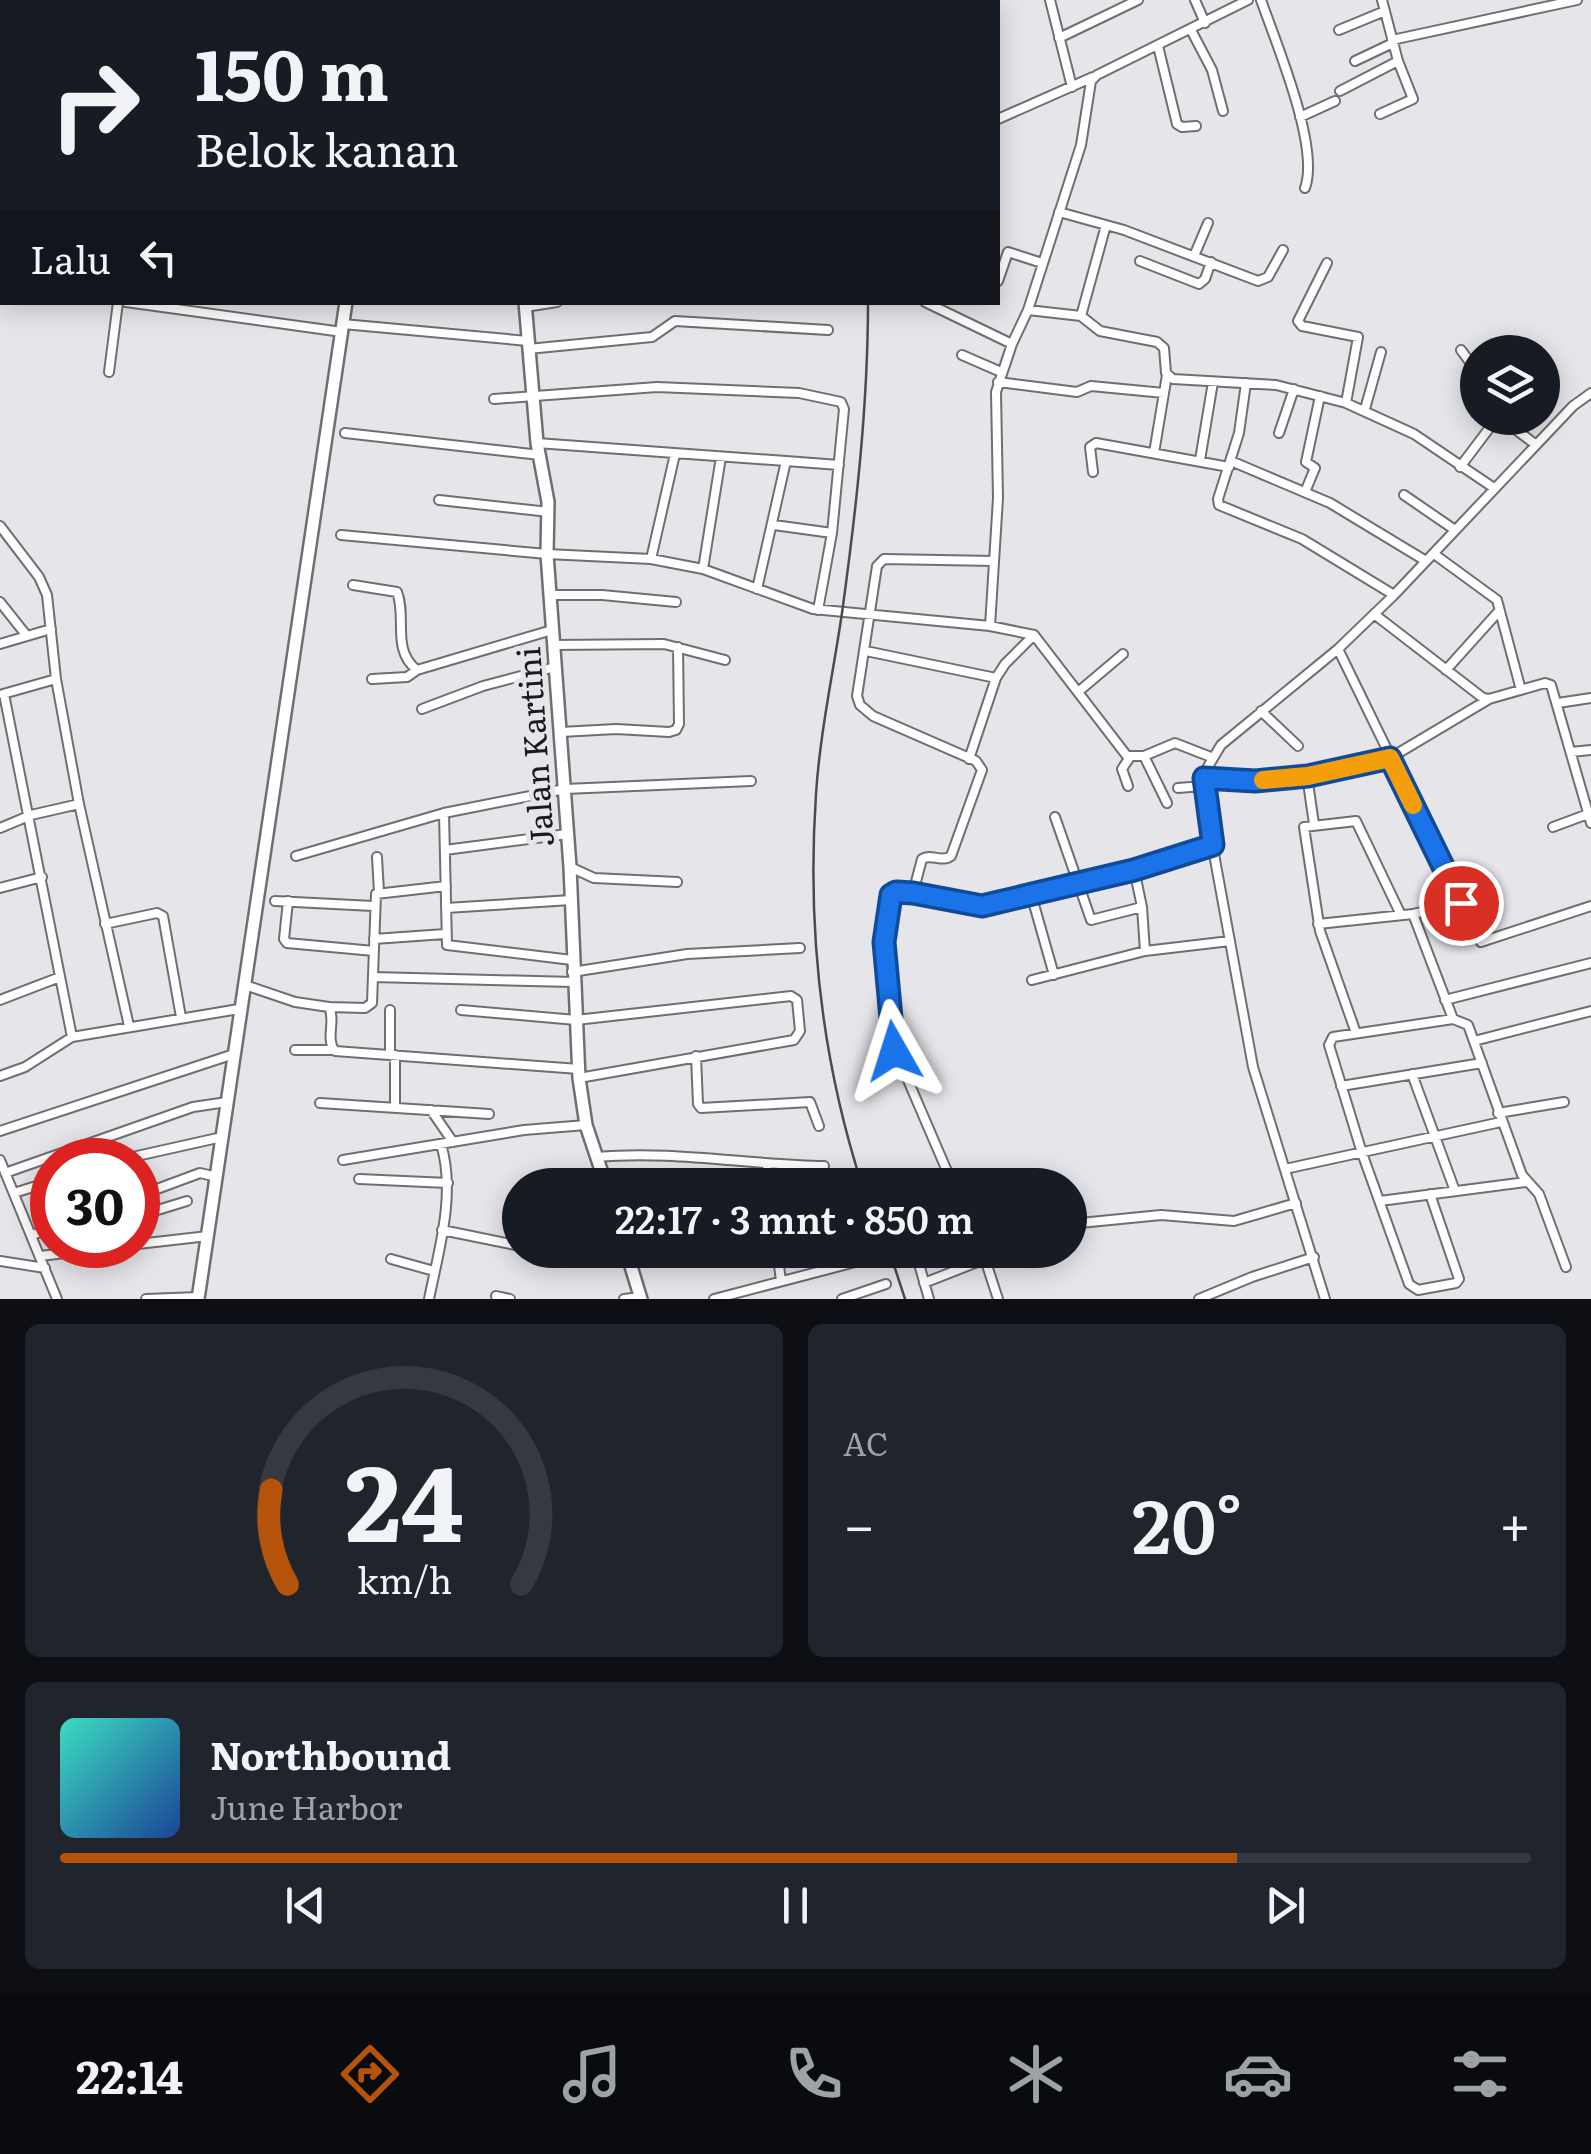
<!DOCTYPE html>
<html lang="id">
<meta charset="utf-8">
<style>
:root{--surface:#171b24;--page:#20242c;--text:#f1f3f6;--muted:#9ea1a6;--line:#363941;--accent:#b45309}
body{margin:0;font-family:Literata,serif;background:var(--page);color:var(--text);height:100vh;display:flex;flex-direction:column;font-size:38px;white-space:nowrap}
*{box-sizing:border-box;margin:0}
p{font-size:32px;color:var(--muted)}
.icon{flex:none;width:55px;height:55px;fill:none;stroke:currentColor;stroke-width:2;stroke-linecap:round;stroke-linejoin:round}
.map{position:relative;height:1299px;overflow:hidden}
.side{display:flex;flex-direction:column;gap:25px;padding:25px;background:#0d0f14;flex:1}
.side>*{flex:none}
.hud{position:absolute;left:0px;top:0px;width:1000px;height:305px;box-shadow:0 5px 25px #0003;background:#171b24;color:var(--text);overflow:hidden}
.controls{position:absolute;left:1460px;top:335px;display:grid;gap:20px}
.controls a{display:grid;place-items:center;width:100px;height:100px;border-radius:50%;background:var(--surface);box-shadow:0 5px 25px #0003;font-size:50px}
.speed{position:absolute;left:30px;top:1138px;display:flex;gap:20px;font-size:50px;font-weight:700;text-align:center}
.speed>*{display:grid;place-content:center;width:130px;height:130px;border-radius:50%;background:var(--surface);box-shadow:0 5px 25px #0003;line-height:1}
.speed .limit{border:15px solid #d22;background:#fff;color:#111}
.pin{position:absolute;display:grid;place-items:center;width:85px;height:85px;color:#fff;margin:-42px;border:5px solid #fff;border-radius:50%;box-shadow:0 2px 10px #0007}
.me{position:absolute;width:110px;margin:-55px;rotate:354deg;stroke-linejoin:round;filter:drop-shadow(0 0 8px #0008)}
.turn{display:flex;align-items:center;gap:35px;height:210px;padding:0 30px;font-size:45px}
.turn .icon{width:130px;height:130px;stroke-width:2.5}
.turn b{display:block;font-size:70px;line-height:85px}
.then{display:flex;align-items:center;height:95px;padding:0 30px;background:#0003;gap:20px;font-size:38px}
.big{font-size:75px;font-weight:600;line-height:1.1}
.side .widget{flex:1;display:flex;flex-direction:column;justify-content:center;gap:15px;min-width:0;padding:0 35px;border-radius:15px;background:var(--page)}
.side .dial{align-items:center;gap:0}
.dial svg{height:260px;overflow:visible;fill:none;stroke:var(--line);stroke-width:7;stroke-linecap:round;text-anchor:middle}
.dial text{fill:var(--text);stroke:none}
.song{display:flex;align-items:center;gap:30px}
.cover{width:120px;height:120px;border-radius:15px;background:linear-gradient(135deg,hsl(170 70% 55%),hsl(220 70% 35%))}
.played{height:10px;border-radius:5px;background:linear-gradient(90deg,var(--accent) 80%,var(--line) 80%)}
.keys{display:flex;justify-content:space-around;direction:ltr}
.heat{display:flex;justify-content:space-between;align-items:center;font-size:55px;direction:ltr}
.side .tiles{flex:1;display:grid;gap:25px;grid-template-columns:1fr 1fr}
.widget:last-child{grid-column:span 2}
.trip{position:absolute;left:502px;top:1168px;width:585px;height:100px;border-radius:50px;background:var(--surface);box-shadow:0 5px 25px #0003;font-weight:600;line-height:100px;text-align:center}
.tab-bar{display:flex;height:160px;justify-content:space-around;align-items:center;background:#090b0e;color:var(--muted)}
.tab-bar .icon{width:70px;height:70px}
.tab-bar .current{color:var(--accent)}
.tab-bar b{font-size:45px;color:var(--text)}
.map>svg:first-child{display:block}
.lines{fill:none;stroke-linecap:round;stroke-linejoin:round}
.street-casing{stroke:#6f6f73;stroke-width:12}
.secondary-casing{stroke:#6f6f73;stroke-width:16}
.street{stroke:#fff;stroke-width:8}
.secondary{stroke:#fff;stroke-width:11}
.rail{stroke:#4c4c4f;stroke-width:2.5}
.route-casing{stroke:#114b97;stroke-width:25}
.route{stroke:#1a73e8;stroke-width:18}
.slow{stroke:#f59e0b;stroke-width:18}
.labels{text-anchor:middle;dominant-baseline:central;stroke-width:10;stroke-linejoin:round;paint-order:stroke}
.street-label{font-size:32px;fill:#1b1b1d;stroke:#e5e5ea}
</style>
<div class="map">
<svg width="1591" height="1299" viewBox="0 0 1591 1299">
<rect width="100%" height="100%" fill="#e5e5ea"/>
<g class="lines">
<defs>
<path id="street" d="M1050,0L1072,87
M1195,0L1205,23
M1261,0C1276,43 1320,147 1305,188
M1191,30L1212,70L1223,111
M1339,30L1385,11
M1059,38L1138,0
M1392,40L1577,0
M1158,46L1177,124L1182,127L1196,126
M1355,61L1393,43
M1340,91L1398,61
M0,96L2,95
M1380,114L1413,99L1398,61L1382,0
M1300,117L1335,101
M998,119L1093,77
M0,142L2,141
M1059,212L1124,230L1258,281L1268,277L1283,250
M0,226H2
M1194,256L1208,223
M1140,261L1199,284L1205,279L1211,262
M1327,263L1298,321L1302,326L1358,337L1346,403
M0,278L2,277
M998,281L1008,252L1042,263
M0,287H2
M126,302L342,332
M925,302L1012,344
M525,307L557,302
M1028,310L1081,316L1100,331L1157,342L1164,348L1166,373L1173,379L1276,385L1346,403L1414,434L1494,488
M1081,316L1106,225
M343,324L528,341
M528,349L652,337L675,321L828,330
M1461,350L1478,373
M962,355L1001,372
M109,372L118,302
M998,382L1077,392L1091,386L1164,393
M1246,383L1239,433L1218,499L1219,505L1302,539L1394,595
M1478,385L1473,393L1478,397
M494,399L657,387L799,393L841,402L844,409L832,533L818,610
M1365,409L1381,352
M1500,418L1535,444
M345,433L540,455
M1279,433L1294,389
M537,443L786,461L757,589
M1154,453L1167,375
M1200,460L1213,382
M786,461L839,465
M1231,461L1330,503L1426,561
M1460,467L1497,418
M1093,472L1090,447L1096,443L1229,467
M1305,492L1315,468L1306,462L1320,396
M1404,495L1455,530
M439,500L549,512
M774,525L832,533
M0,526L39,577L47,595L56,679L79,804L129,1026
M341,535L547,554L651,559L703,569L813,609L990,626L1034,635L1127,756H1144L1175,743L1211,757
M1434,554L1497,600L1521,690
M651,559L675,454
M703,569L721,457
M353,585L397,592C407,617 391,650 417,670L552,630
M551,595H602L676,602
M0,602L27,636
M1374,614L1483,698L1489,699L1545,683L1551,685L1591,823
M990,626L998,498L996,392L1012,344L1028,310L1081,145L1091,81L1097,75L1248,0
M0,644L51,629
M553,645L664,644L725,660
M1338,649L1481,942L1591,906
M866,651L996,678
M1446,670L1499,611
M372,679L407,677L417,670
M1078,692L1123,654
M3,694L56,679
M4,694L72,1037
M1558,703L1591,698
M422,709L483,686L555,667
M1261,711L1298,746
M561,732L616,729L669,732L676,730L679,724L678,647
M1571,752L1591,750
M1144,756L1167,803
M969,759L996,678L1005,664L1034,635
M1307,776L1314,824
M1203,777L1255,781L1307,776L1390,758L1489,699
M1128,786L1122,769L1130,757
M1178,788L1203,786
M444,813L447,945L572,960
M1055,817L1091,920L1142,907
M1553,827L1588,814
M0,828L31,815L79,804
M445,850L567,834
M296,856L444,813L565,789L751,781
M377,857L379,892
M570,867L594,878L677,882
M1134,869L1142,907L1145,951
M0,888L42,877
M913,893L922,859C931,853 942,863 951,856L982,770L976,761L873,716L860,705L857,696L877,566L884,559L994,561
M1031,894L1054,975
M275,901L373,906
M288,901L284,939L287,943L374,951
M446,908L571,900
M1413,914L1453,1019
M105,924L157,913L163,916L181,1017
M1318,924L1413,914L1461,903
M374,939L445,934
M572,972L687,954L800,948
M373,977L573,982
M1032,980L1145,951L1230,941
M245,985L295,1002L329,1007C336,1021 325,1039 335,1051L579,1069
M0,1000L60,977
M1445,1000L1591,963
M329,1007L365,1008L372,1003L376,894L446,886
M461,1010L576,1020L791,996L797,1000L800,1031L794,1040L579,1078
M1356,1033L1320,931L1304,827L1356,821L1401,915
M1474,1041L1591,1011
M295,1050H333
M390,1055V1010
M696,1056L698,1104L701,1108L810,1102L819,1126
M1412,1074L1455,1191
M0,1076L25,1067L72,1037L239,1009
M1341,1086L1482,1063
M320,1103L489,1114
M395,1108V1055
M431,1110L453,1142
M1498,1113L1564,1102
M0,1131L234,1054
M597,1157C672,1150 748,1165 824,1166
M0,1160L57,1299
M119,1160L222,1137
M343,1160L524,1130L586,1125
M767,1165L769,1185
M1285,1169L1501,1122
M5,1173L193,1107L227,1102
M359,1179L448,1183
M953,1185L892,1043L884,942L889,897L899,892L982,906L1134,869L1213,845
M14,1193L52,1181
M1430,1194L1459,1279L1456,1283L1418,1290L1409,1284L1362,1153L1329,1045L1333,1037L1453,1019L1468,1025L1522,1175L1539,1194L1566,1267
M138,1196L200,1173L217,1177
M1380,1201L1526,1182
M138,1216L187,1201
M1070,1224L1161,1215L1234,1221L1296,1203
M442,1230L520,1246
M32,1235L52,1228
M138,1244L208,1236
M540,1250H558
M777,1250L781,1281
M915,1250L929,1299
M982,1250L998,1299
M40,1256L133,1245
M391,1259L434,1271
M0,1261L45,1268
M924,1283L985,1259
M496,1296L510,1299
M146,1299L199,1297
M429,1299C439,1249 456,1194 441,1144
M624,1299L641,1297
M714,1299L863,1260
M842,1299L886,1284
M1199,1299L1252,1277L1314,1257
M1325,1299L1253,1067L1203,794L1206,770L1221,745L1338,649L1394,595L1573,406L1591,393"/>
<path id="secondary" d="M460,0L461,2
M391,2V0
M525,302L537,443L548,502L547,554L570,867L579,1078L586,1125L606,1185
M626,1250L641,1299
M198,1299L346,302"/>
</defs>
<!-- street casing -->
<use href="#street" class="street-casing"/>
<!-- secondary casing -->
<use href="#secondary" class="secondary-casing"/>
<!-- street -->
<use href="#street" class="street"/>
<!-- secondary -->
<use href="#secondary" class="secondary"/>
<!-- rail -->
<path class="rail" d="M829,0L830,2
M862,1185C821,1058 807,927 816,794C820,733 833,674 842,613C856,511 868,406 868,302
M889,1250L905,1299"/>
</g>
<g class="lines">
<defs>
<path id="route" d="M894,1051L884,942L891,895L896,892L913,893L982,906L1134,870L1213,845L1204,778L1255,781L1308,776L1390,758L1461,903"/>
</defs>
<!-- route casing -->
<use href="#route" class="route-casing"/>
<!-- route -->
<use href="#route" class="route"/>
<!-- slow -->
<path class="slow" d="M1263,780L1308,776L1390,758L1413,805"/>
</g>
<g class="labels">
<!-- street labels -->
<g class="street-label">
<text transform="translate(533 747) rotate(-94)">Jalan Kartini</text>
</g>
</g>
</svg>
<div class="controls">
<a><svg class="icon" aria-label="layers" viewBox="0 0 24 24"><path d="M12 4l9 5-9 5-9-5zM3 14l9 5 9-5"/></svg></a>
</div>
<div class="speed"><div class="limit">30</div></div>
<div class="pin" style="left:1461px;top:903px;background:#d93025"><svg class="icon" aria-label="arrive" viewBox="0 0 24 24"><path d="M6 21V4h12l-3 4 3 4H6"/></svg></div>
<svg class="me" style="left:894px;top:1051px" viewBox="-20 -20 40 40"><path d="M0-17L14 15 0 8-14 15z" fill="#1a73e8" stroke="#fff" stroke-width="4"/></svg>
<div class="trip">22:17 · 3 mnt · 850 m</div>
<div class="hud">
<div class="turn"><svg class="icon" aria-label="right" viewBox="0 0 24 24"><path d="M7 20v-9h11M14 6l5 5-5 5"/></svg><div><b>150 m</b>Belok kanan</div></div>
<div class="then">Lalu<svg class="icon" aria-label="left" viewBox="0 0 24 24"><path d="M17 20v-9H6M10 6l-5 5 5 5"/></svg></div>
</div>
</div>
<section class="side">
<div class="tiles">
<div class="widget dial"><svg viewBox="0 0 100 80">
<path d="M14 69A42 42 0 1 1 86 69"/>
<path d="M14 69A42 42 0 0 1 9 40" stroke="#b45309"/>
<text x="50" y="56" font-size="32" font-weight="700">24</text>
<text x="50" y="72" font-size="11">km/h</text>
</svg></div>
<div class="widget"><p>AC</p>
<div class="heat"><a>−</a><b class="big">20°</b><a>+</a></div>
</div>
<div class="widget">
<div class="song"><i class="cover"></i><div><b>Northbound</b><p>June Harbor</p></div></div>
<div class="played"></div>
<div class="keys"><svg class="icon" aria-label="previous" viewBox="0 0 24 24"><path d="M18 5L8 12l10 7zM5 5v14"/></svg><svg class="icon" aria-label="pause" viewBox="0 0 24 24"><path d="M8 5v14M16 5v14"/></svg><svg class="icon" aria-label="next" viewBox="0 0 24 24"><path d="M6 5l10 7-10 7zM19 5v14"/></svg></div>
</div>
</div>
</section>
<nav class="tab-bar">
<b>22:14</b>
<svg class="icon current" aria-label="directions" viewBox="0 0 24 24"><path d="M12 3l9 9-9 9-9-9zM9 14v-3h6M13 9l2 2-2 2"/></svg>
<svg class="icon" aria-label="music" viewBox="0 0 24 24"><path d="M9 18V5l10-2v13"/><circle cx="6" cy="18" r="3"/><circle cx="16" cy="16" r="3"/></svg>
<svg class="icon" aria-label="phone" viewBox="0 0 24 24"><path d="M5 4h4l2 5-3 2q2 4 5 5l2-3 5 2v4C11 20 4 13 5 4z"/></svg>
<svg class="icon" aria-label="climate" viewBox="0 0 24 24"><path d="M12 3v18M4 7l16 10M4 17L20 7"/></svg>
<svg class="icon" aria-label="car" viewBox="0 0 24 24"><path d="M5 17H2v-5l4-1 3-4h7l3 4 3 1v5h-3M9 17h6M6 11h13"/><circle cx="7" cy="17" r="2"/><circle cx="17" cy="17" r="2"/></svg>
<svg class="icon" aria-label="filters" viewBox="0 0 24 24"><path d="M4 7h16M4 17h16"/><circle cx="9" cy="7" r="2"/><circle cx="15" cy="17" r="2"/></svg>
</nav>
